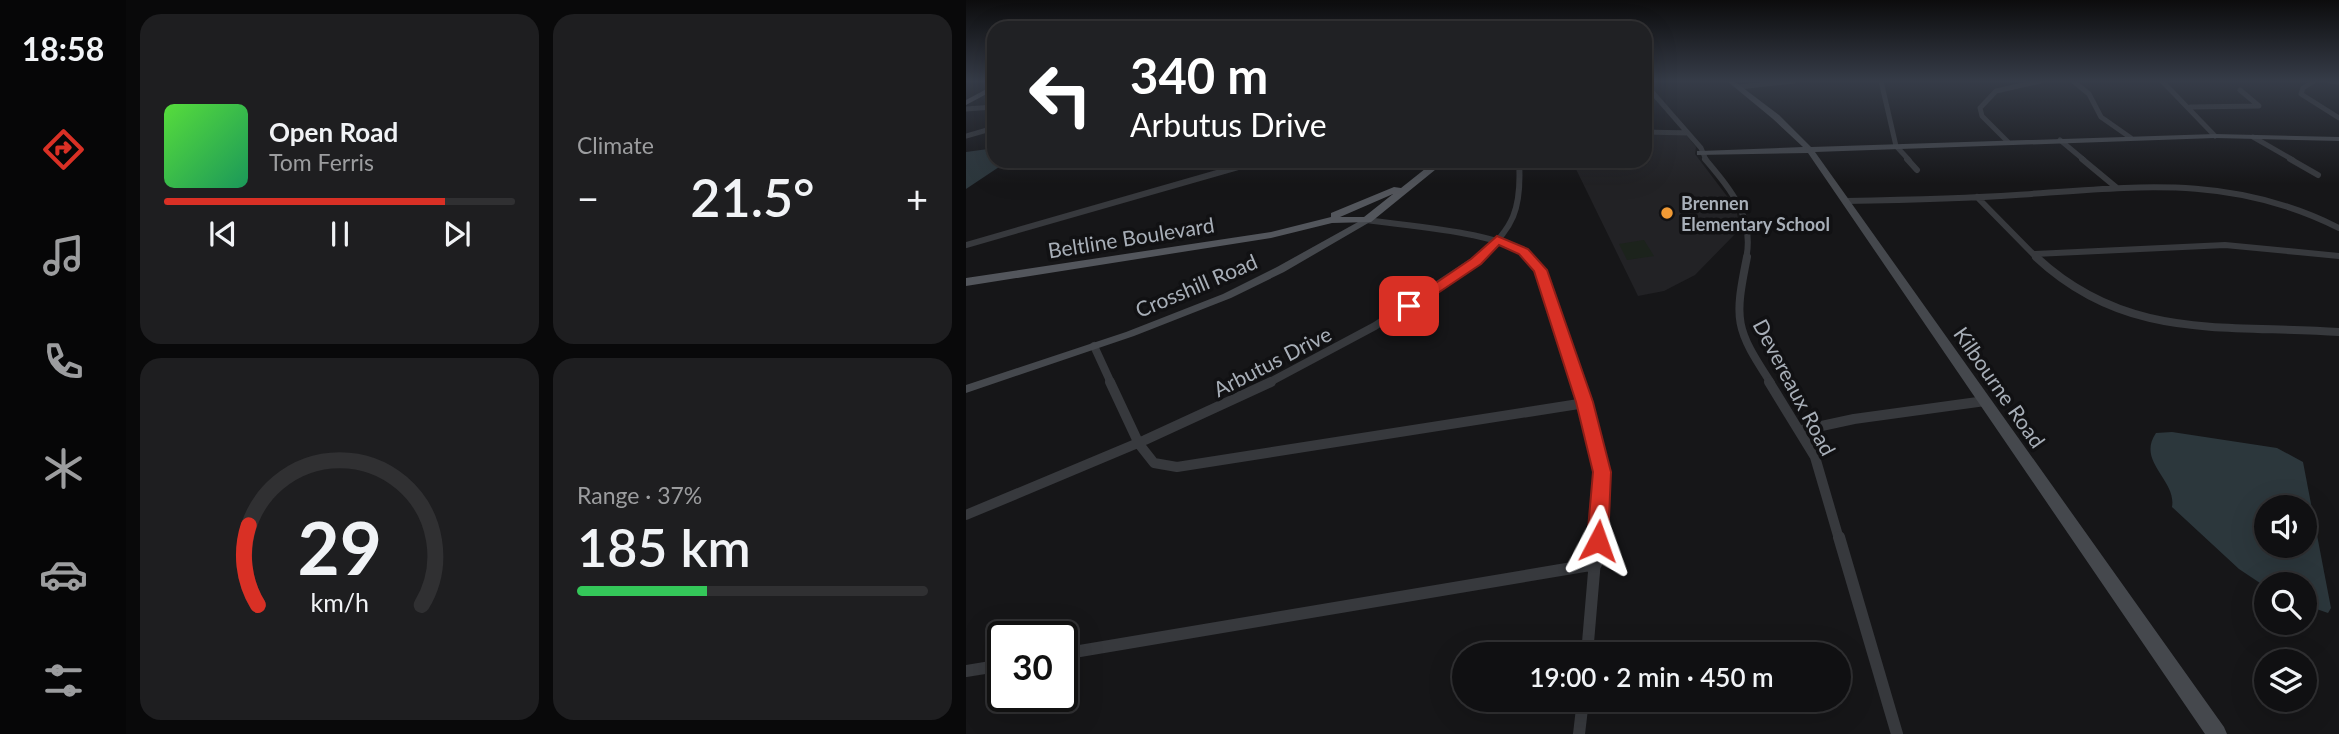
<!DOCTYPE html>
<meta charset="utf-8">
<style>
:root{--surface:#101012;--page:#1e1e20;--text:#f1f3f6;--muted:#9c9d9f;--line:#303032;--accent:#d93025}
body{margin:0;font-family:Lato,sans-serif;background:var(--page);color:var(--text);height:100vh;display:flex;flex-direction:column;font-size:26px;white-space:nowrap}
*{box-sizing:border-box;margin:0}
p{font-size:23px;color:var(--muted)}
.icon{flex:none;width:38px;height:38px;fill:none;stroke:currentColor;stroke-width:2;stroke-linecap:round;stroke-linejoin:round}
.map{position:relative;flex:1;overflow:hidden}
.sheet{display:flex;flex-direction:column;gap:14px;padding:14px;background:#09090a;width:840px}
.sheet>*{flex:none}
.hud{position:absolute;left:21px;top:21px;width:665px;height:147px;border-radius:21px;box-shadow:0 7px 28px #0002,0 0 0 2px var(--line);background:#202124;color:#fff;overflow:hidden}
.tools{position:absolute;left:1288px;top:495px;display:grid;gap:14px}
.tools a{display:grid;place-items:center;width:63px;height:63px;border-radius:50%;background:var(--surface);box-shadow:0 7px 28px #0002,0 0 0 2px var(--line);font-size:35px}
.speed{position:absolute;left:21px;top:621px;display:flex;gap:14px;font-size:35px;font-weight:700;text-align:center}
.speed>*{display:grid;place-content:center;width:91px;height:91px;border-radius:50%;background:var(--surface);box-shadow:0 7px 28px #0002,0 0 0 2px var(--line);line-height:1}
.speed .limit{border:4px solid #111;border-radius:10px;background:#fff;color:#111}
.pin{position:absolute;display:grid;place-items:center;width:60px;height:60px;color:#fff;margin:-30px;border-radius:14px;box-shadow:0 4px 10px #0006}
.me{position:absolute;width:77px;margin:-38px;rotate:4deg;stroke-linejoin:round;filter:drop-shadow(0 0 5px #0008)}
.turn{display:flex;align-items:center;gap:24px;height:147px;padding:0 28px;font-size:32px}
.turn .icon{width:91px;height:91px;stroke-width:2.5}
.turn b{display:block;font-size:49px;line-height:60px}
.big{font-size:52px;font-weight:600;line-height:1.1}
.sheet .card{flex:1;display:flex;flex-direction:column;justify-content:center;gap:10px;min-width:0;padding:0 24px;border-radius:21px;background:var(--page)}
.sheet .dial{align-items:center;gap:0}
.dial svg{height:182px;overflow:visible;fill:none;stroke:var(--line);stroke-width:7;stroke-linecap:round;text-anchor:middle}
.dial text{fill:var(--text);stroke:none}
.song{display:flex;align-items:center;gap:21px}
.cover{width:84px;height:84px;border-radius:10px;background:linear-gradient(135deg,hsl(110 70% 55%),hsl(150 70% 35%))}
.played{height:7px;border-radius:4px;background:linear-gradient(90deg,var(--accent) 80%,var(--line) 80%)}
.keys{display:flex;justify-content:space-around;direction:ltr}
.heat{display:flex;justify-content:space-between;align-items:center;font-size:38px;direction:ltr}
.charge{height:10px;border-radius:5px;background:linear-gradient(90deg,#34c759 37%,var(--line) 0)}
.sheet .tiles{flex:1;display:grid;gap:14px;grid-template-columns:repeat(2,1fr)}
.trip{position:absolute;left:486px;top:642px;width:399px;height:70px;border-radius:35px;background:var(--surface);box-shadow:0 7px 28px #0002,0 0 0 2px var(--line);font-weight:600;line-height:70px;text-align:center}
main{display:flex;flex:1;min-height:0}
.tabs{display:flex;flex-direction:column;width:126px;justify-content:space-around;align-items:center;background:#060607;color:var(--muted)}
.tabs .icon{width:49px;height:49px}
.tabs .on{color:var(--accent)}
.tabs b{font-size:32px;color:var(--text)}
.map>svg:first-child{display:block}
.built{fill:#222225}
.green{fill:#1c231c}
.water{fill:#2c373c;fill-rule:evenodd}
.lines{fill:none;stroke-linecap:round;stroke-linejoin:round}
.street-far4{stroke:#37393d;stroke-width:5}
.street-far3{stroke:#37393d;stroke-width:6}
.street-far2{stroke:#37393d;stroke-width:8}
.street-far1{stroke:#37393d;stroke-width:10}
.street{stroke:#37393d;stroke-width:12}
.secondary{fill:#45484d;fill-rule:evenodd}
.primary{fill:#53565c;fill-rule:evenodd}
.route{fill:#d93025;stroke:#8d1f18;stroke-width:2}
.poi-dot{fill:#f19a35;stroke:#111113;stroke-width:2.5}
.labels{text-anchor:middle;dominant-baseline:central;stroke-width:7;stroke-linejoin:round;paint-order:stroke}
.far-poi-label{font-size:18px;font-weight:bold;fill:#a8afb8;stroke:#111113;text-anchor:start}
.street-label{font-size:21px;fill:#a8afb8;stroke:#111113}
</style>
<main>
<nav class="tabs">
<b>18:58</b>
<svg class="icon on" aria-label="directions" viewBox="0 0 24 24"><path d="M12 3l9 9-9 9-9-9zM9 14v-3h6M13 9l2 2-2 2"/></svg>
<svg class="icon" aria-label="music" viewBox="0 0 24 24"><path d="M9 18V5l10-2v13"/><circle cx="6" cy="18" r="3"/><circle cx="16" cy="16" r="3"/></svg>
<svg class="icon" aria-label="phone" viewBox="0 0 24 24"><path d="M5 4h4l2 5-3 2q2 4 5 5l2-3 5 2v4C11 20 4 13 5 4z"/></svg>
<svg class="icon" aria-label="climate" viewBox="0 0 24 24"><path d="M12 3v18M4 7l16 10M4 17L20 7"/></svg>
<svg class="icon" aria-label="car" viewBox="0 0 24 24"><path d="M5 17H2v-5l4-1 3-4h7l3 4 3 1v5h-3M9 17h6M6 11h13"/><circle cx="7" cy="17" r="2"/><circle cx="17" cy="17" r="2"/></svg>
<svg class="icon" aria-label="filters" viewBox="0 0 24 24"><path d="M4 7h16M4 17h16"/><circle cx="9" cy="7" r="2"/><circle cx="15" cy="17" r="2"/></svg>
</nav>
<section class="sheet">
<div class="tiles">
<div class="card">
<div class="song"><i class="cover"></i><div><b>Open Road</b><p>Tom Ferris</p></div></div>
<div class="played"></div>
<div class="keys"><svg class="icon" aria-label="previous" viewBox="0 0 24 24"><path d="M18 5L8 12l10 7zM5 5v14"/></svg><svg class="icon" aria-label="pause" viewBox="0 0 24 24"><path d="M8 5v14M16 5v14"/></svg><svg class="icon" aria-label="next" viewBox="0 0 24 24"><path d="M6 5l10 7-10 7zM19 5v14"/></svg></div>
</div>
<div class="card"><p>Climate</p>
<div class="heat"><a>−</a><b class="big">21.5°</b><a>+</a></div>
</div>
<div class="card dial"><svg viewBox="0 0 100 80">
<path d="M14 69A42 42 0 1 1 86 69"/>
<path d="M14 69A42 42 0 0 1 10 34" stroke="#d93025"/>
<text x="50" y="56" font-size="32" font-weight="700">29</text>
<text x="50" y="72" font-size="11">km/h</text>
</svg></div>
<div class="card"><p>Range · 37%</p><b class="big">185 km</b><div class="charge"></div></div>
</div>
</section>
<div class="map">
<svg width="1373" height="734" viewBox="0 0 1373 734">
<rect width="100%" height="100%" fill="#161618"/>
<!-- built -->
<path class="built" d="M679,130H716L730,147L729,154L770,208L772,219L769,234L729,275L698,291L672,296L606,161H679Z"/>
<!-- green -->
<path class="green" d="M678,240L688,256L661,260L653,244Z"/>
<!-- water -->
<path class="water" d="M22,149L28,151V161H42L0,189V152Z
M1206,432L1311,448L1337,462L1365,608L1362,613L1339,605V584H1300V587L1273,569L1206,507C1211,480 1170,462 1190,433ZM1300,508H1339V546H1300Z"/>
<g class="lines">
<!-- street-far4 -->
<path class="street-far4" d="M915,81L930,146L943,160
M1107,81L1123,94L1135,117L1165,138
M1196,81L1249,136
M1348,81L1337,88L1335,94L1373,118
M1363,81L1373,82
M679,84L735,148L740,160
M773,87L828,81
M1224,107L1293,106L1274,90
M0,109L28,107
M679,132L722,133
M0,136L28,128
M1287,137L1327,160
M1094,140L1118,160
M1042,142L1016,116L1014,108L1030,91L1075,81"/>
<!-- street-far3 -->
<path class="street-far3" d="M739,159C764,189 789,217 780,259
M941,159L951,170
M1116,159L1151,188
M1324,159L1352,175
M1011,197L1072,259
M879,201C936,200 993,199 1050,195C1167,187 1264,173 1373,228
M401,220C440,226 541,232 565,259
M0,245L293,161
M1069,254L1259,245L1373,256
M512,259C548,229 556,208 553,161"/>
<!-- street-far2 -->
<path class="street-far2" d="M564,257L575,270L613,383
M781,257C768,321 769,328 805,383
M1070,257C1161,342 1259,324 1373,332
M128,346L145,383
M302,383L409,326L514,257"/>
<!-- street-far1 -->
<path class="street-far1" d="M144,382L173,444L188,463L211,467L619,403
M612,382L636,472L630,539
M803,382L849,457L873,539
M837,430L888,419L1019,401
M0,515L179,440L305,382"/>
<!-- street -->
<path class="street" d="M873,537L931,734
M96,654L630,564
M621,654L631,537
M0,671L37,665
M613,734L617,700"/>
<!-- secondary -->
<path class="secondary" d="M761,81H768L813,115L845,147L1249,134L1373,137V141L1249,138L849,152L1258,727L1261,734H1239L842,153L731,155V151H734L837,147L807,119Z
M401,217L404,218V222L318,272L265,298L168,336L0,393V385L160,332L257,294L311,267Z"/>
<!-- primary -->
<path class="primary" d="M28,85V90L0,105V100Z
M469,161H480L405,222L366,223L305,238L0,286V278L305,232L365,217V213L428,187L435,188ZM427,194L398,217H374Z"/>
</g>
<!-- sky -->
<linearGradient id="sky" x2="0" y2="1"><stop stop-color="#0c0c0d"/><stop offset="0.44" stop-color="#363c48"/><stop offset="1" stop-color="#363c48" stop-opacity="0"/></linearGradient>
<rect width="1373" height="184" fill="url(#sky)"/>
<!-- route -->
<path class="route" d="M531,236L562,249L581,270L627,402L645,472L642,541L639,547H624L621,541L627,472L610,402L568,271L553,254L533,245L515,264L448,309L436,306L505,259Z"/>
<!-- markers -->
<circle class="poi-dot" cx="701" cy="213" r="7"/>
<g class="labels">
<!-- far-poi labels -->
<g class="far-poi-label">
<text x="715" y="203">Brennen<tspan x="715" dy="21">Elementary School</tspan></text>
</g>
<!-- street labels -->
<g class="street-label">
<text transform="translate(165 237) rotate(-9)">Beltline Boulevard</text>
<text transform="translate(230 285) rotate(-23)">Crosshill Road</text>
<text transform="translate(306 361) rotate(-27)">Arbutus Drive</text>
<text transform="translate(829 387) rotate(62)">Devereaux Road</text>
<text transform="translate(1034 387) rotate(55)">Kilbourne Road</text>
</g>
</g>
</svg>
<div class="tools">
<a><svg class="icon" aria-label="sound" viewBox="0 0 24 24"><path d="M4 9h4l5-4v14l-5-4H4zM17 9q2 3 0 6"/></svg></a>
<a><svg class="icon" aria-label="search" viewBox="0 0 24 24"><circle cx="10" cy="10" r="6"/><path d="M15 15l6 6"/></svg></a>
<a><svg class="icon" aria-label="layers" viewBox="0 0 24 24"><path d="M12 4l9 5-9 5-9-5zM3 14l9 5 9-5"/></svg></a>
</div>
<div class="speed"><div class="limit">30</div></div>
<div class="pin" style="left:443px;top:306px;background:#d93025"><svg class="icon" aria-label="arrive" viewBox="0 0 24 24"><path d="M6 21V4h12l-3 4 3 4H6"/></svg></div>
<svg class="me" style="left:632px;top:541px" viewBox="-20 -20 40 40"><path d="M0-17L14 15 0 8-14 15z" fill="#d93025" stroke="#fff" stroke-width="4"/></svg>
<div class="trip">19:00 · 2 min · 450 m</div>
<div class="hud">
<div class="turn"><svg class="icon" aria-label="left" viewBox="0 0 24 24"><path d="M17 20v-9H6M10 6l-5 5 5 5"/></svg><div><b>340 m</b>Arbutus Drive</div></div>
</div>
</div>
</main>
